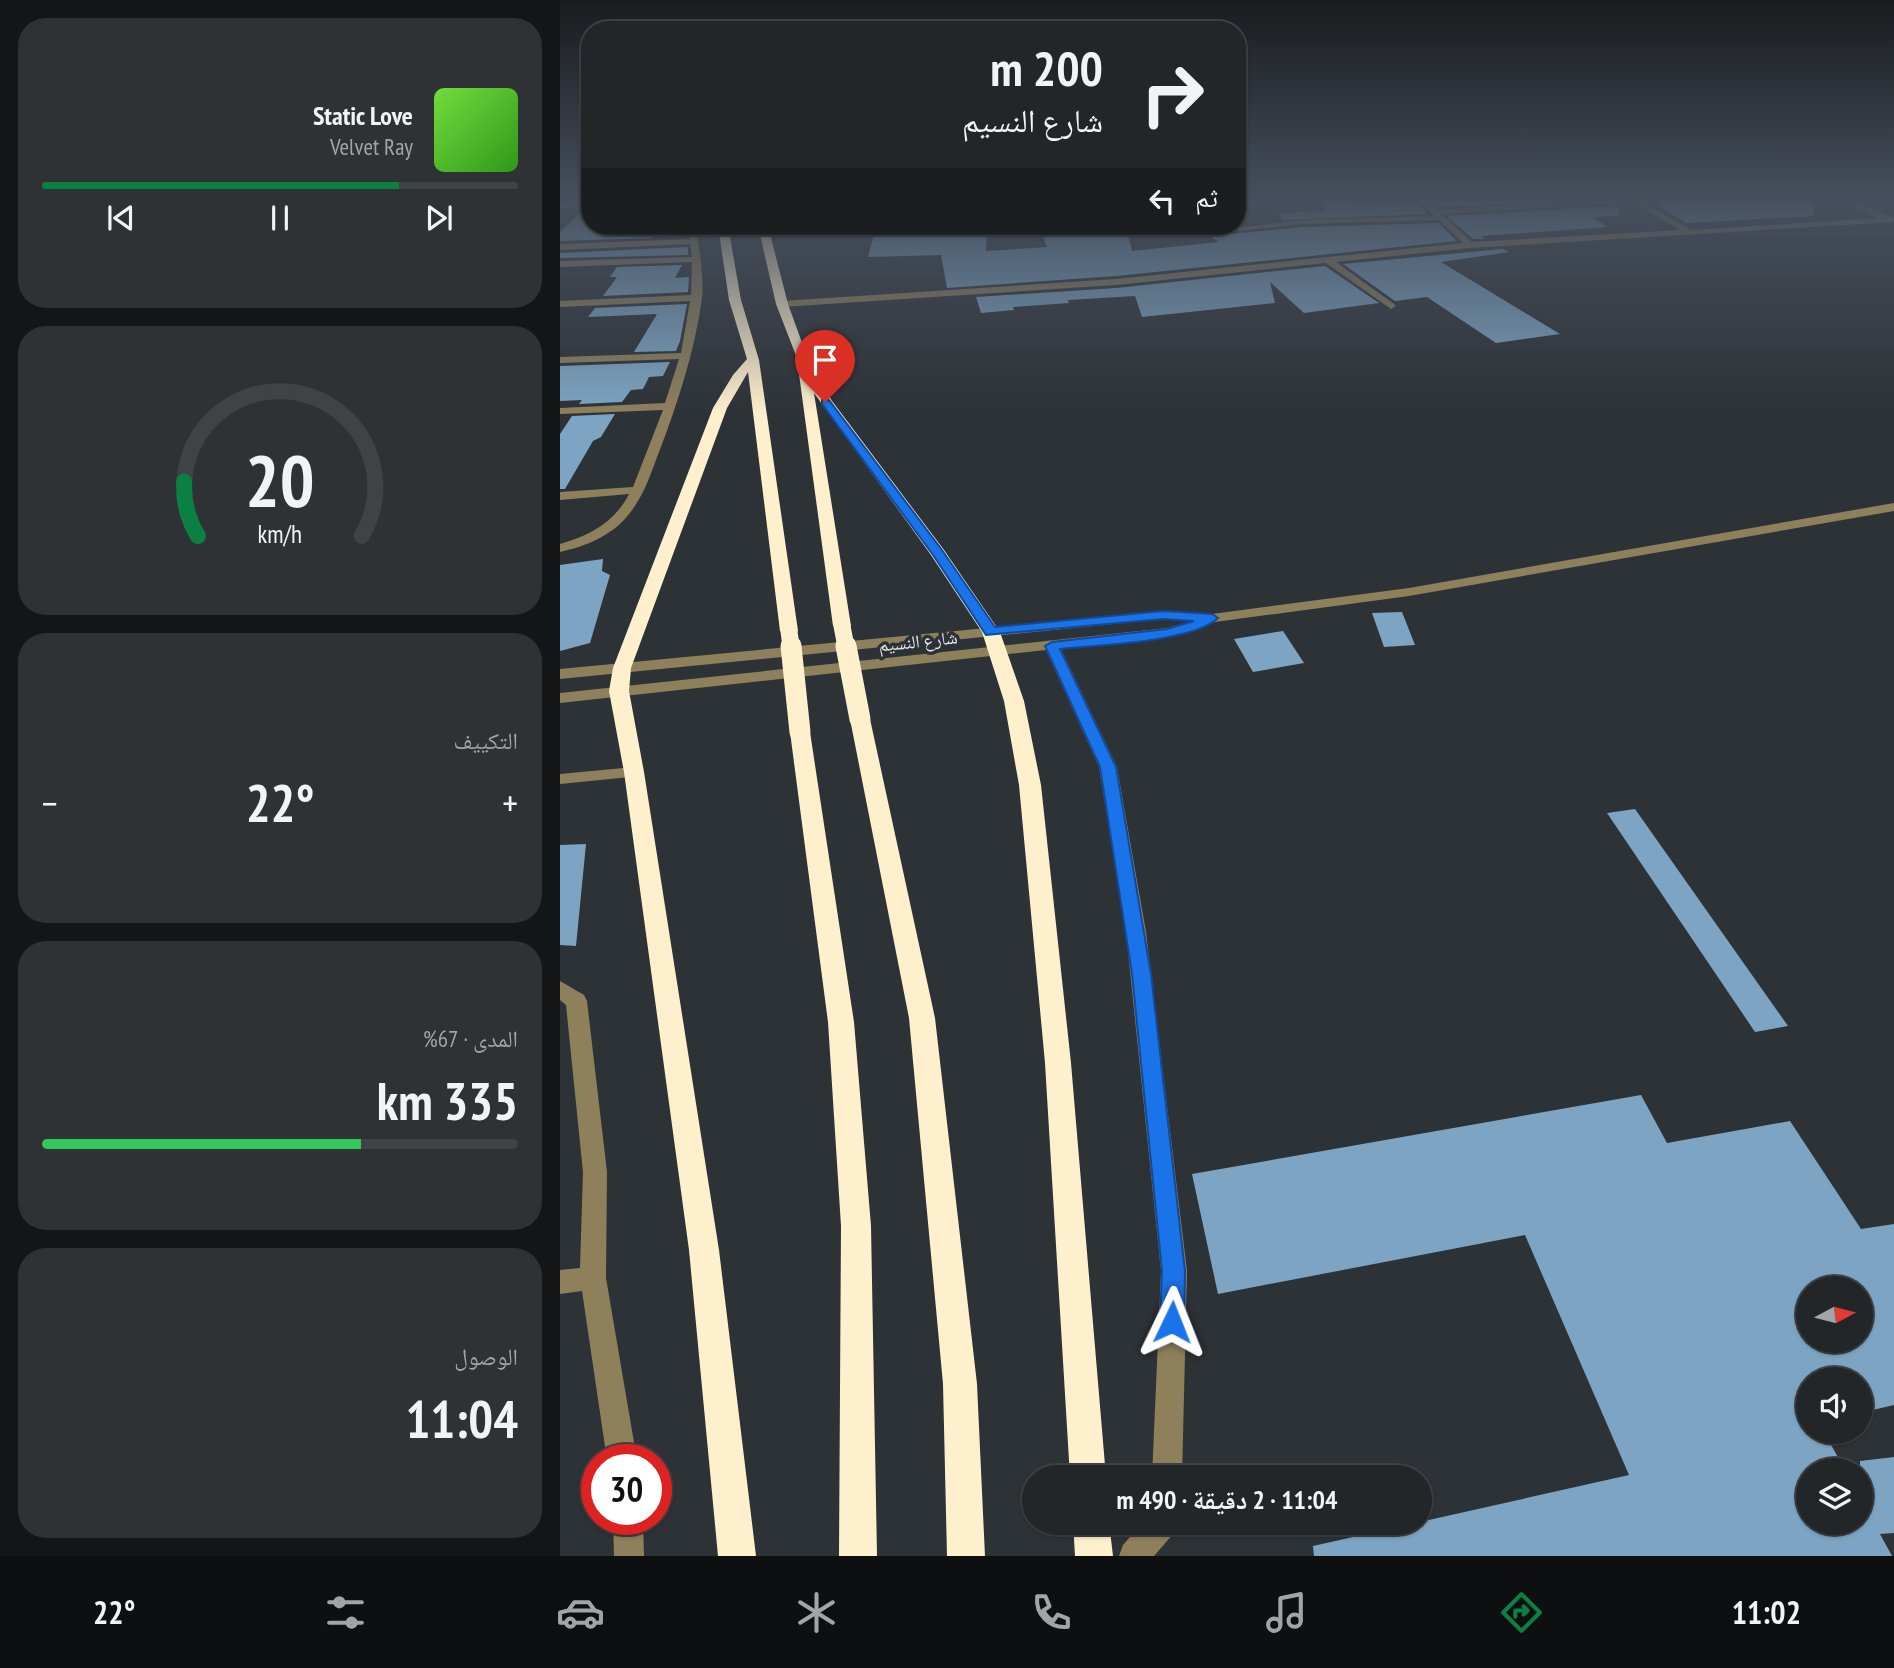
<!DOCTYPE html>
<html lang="ar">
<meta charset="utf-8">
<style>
:root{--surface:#222628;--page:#2e3234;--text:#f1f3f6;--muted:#a2a5a8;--line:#3f4345;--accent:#0b8043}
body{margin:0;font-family:"PT Sans Narrow","Noto Naskh Arabic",sans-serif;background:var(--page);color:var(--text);direction:rtl;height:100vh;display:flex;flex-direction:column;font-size:26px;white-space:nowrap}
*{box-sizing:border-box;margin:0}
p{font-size:23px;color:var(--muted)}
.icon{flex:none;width:38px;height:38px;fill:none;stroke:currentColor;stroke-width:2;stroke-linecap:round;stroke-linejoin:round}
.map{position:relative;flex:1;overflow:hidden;direction:ltr}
.drawer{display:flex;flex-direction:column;gap:18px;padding:18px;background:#131516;width:560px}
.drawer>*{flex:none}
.guide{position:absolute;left:21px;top:21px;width:665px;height:214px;border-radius:28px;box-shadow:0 2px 5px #0004,0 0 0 2px var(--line);direction:rtl;background:#222628;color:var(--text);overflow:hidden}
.needle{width:46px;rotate:83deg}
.tools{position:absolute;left:1236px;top:1276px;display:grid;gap:14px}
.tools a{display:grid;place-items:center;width:77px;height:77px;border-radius:50%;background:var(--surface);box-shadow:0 2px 5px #0004,0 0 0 2px var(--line);font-size:35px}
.speed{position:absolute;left:21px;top:1444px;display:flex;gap:14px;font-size:35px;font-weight:700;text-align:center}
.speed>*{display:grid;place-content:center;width:91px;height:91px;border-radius:50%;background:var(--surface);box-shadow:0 2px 5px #0004,0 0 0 2px var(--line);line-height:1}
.speed .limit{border:10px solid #d22;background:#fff;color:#111}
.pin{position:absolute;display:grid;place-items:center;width:60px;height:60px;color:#fff;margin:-72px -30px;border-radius:50% 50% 50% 0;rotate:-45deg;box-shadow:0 0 7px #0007}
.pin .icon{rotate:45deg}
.me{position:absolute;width:77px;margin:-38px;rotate:2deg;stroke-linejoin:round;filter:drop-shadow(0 0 5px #0008)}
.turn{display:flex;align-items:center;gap:24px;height:147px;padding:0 28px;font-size:32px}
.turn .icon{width:91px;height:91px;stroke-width:2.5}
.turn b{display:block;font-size:49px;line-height:60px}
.then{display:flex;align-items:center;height:66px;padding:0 28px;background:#0003;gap:14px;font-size:26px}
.big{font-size:52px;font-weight:800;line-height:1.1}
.drawer .tile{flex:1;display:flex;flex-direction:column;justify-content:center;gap:10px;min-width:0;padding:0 24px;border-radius:28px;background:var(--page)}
.drawer .dial{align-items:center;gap:0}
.dial svg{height:182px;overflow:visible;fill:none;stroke:var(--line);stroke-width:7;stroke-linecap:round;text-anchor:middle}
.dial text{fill:var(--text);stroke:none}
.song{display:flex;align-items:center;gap:21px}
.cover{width:84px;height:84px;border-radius:10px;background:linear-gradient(135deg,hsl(100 70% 55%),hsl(110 70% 35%))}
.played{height:7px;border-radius:4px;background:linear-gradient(90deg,var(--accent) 75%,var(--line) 75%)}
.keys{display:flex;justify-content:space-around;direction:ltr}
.heat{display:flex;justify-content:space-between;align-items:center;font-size:38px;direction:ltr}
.charge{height:10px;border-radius:5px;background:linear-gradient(90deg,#34c759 67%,var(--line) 0)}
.trip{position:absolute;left:462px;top:1465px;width:410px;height:70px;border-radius:35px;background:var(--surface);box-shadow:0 2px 5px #0004,0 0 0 2px var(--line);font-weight:800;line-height:70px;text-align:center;direction:rtl}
.dock{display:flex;height:112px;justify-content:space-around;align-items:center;background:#0e0f10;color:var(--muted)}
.dock .icon{width:49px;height:49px}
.dock .active{color:var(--accent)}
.dock b{font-size:32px;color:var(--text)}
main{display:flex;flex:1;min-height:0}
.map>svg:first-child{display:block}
.building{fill:#7da5c3;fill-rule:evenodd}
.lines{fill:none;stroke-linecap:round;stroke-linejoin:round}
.minor{fill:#8f805c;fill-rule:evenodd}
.highway{fill:#fff0cd;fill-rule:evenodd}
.highway-bridge-far1{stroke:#fff0cd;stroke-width:17}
.highway-bridge{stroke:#fff0cd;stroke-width:21}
.route{fill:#1a73e8;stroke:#114b97;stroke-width:2}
.labels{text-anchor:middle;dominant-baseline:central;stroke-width:7;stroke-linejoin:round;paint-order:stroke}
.street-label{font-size:18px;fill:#e5e8ea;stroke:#2d3236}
</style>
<main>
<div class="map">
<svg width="1334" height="1556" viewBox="0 0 1334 1556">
<rect width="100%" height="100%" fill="#2d3236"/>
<!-- building -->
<path class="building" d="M755,198H791L797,203L855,201L868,214L722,220L718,213L767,211Z
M877,198H1058L877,207L870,201L881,200Z
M1111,198H1253L1254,216L1127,223L1093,203L1108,201Z
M1058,206L1059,216L1032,217L1048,227L920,236L925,239H913L887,216Z
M23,210H30V229L103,226L92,238L0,241V232Z
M878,223L897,241L556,276L387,288L381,255L308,257L316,227L427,226L426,251L487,247L479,226H566L572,251L659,242L650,236L742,227Z
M128,247V255L0,258V253Z
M943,249L949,252L881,262L1000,334L936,343L867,297L835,301L783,264Z
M122,265L115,278L129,277L128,292L43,296L57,277H50L57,267Z
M765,266L819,303L744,313L710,282L715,303L582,317L575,296L508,300L509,303L453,307L454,310L421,313L416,297L556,288Z
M127,304L120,341L116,351L74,352L97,314L28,317L35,308Z
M110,362L103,376L89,377L83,389L71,390L62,402L19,404L22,400L0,401V366Z
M55,414L41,437L33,441L5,489H0V434L12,416Z
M43,559L42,571L50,575L30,643L0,651V565Z
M842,612L855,645L824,647L812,613Z
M723,631L744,663L693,672L674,639Z
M1075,809L1228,1026L1195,1032L1047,813Z
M26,844L16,946L0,945V845Z
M1081,1095L1107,1143L1230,1121L1301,1229L1334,1224V1405L1300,1413V1379H1248V1432H1264L1285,1470H1248V1522H1300V1461L1334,1457V1533L1320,1534L1332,1556H754L753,1546L1069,1475L965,1235L658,1294L632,1174ZM1248,1288H1300V1340H1248Z"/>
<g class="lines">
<!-- minor -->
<path class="minor" d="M856,198H863L876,210L1108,198L1083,202L1131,230L1319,218L1277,198H1286L1334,218V222L910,248L776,262L834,304L836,306L831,309L766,263L556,285L222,307L217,304L222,301L556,279L903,243L879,220L742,224L639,235L635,233L742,220L874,216ZM1073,202L1120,230L912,242L881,214Z
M30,203V207L0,208V204Z
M128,226H136C139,247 144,275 142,298C135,350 118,402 99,452C91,473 84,496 69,514C52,536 26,546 0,552V544C29,536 55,522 69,494L0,500V492L73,487L103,410L0,414V408L105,403L119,359L0,363V357L121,353L130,301L0,307V301L131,295L132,262L0,267V261L132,257L130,244L0,250V244L130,239Z
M1334,503V511L849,596L655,622C608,644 552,643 501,649L557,767L586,932L627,1271L622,1477H592L601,1271L566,932L539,767L486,650L0,703V693L607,628L633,621L603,619L0,679V669L603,611L652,614L849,588Z
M74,767L83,772L80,776L0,784V774Z
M0,981L24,995L27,1001L47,1172L46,1278L77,1460H47L22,1291L0,1294V1270L20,1268L23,1172L6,1005L0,1000Z
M53,1519H83L84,1556H54Z
M583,1522H618L614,1533L594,1556H559L563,1545Z"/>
<!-- highway -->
<path class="highway" d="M158,226H168L181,300L199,360L238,631L229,636L220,631L188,372L167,408L71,668L69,691L84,772L159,1250L196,1556H158L129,1250L64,772L49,691L53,668L153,408L173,375L187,359L169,300Z
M198,226H208L228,304L249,362L272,401L384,550L440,632L464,701L481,785L511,1063L546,1477H510L485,1063L459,785L444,701L422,632L371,555L254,393L291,626L282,631L273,626L239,374L242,371L216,304Z
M300,713L307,715L310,719L375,1018L417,1384L425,1556H387L383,1384L349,1018L290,719L293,715Z
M240,726L247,728L250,732L294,1022L311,1226L317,1556H279L281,1226L268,1022L230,732L233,728Z
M513,1522H549L553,1556H515Z"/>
<!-- highway-bridge-far1 -->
<path class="highway-bridge-far1" d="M282,626L286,647
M229,631L231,647"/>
<!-- highway-bridge -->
<path class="highway-bridge" d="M231,646L240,732
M286,646L300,719"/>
</g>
<!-- sky -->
<linearGradient id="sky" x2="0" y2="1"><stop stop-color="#191c1e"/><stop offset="0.48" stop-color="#464f5d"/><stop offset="1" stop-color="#464f5d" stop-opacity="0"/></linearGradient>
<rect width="1334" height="415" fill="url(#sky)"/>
<!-- route -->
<path class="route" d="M262,400H269L382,550L435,627L603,611L652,614L658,618C634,642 536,645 500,649L556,767L591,974L625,1271L624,1322L621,1331L612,1334L603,1331L600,1322L602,1271L572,974L540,767L485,646L492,642L607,629L634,621L603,619L426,635L373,555L262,404Z"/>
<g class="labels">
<!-- street labels -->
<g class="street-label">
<text transform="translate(358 641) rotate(-6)">شارع النسيم</text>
</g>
</g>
</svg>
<div class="tools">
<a><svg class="needle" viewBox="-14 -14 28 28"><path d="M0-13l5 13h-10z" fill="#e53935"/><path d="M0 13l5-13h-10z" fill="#a2a5a8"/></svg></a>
<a><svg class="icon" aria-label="sound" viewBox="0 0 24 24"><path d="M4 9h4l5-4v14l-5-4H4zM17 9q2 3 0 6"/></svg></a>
<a><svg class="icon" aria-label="layers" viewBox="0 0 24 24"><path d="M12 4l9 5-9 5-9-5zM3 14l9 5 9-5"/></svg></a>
</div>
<div class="speed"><div class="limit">30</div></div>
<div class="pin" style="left:265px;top:402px;background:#d93025"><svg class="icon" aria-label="arrive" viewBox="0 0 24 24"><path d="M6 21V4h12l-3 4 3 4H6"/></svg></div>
<svg class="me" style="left:612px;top:1322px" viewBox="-20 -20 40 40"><path d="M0-17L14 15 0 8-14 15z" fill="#1a73e8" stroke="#fff" stroke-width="4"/></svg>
<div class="trip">11:04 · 2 دقيقة · 490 m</div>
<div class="guide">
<div class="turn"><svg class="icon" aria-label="right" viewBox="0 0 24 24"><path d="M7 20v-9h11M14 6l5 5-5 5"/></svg><div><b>200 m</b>شارع النسيم</div></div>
<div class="then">ثم<svg class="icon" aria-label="left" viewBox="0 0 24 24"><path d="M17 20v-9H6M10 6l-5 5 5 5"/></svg></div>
</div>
</div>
<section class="drawer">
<div class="tile">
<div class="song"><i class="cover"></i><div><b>Static Love</b><p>Velvet Ray</p></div></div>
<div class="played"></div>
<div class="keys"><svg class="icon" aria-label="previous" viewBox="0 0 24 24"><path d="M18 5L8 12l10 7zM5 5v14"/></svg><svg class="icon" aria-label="pause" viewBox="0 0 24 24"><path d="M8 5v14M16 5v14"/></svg><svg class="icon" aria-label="next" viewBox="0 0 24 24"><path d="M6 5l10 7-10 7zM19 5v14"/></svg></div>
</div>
<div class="tile dial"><svg viewBox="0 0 100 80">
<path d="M14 69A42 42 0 1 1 86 69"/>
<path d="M14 69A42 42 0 0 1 8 45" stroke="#0b8043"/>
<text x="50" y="56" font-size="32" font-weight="700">20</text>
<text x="50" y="72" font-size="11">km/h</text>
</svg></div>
<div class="tile"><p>التكييف</p>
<div class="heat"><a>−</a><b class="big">22°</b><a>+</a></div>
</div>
<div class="tile"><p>المدى · 67%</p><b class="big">335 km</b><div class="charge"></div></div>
<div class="tile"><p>الوصول</p><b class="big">11:04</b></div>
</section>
</main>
<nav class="dock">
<b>11:02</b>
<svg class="icon active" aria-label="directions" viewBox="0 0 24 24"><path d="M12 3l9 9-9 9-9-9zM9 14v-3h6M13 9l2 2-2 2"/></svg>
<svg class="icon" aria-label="music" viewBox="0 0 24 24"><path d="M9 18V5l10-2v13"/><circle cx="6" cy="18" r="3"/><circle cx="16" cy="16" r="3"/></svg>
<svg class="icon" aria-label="phone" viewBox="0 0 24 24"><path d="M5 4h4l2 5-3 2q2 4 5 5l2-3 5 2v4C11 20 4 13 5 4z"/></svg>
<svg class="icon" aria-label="climate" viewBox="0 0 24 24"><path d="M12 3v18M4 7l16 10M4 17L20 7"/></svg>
<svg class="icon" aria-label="car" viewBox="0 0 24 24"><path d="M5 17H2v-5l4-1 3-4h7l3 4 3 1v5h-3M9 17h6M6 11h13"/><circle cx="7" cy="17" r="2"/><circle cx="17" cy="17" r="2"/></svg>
<svg class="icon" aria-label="filters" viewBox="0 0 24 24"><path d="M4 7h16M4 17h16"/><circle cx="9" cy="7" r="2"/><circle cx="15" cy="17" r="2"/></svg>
<b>22°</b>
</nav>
